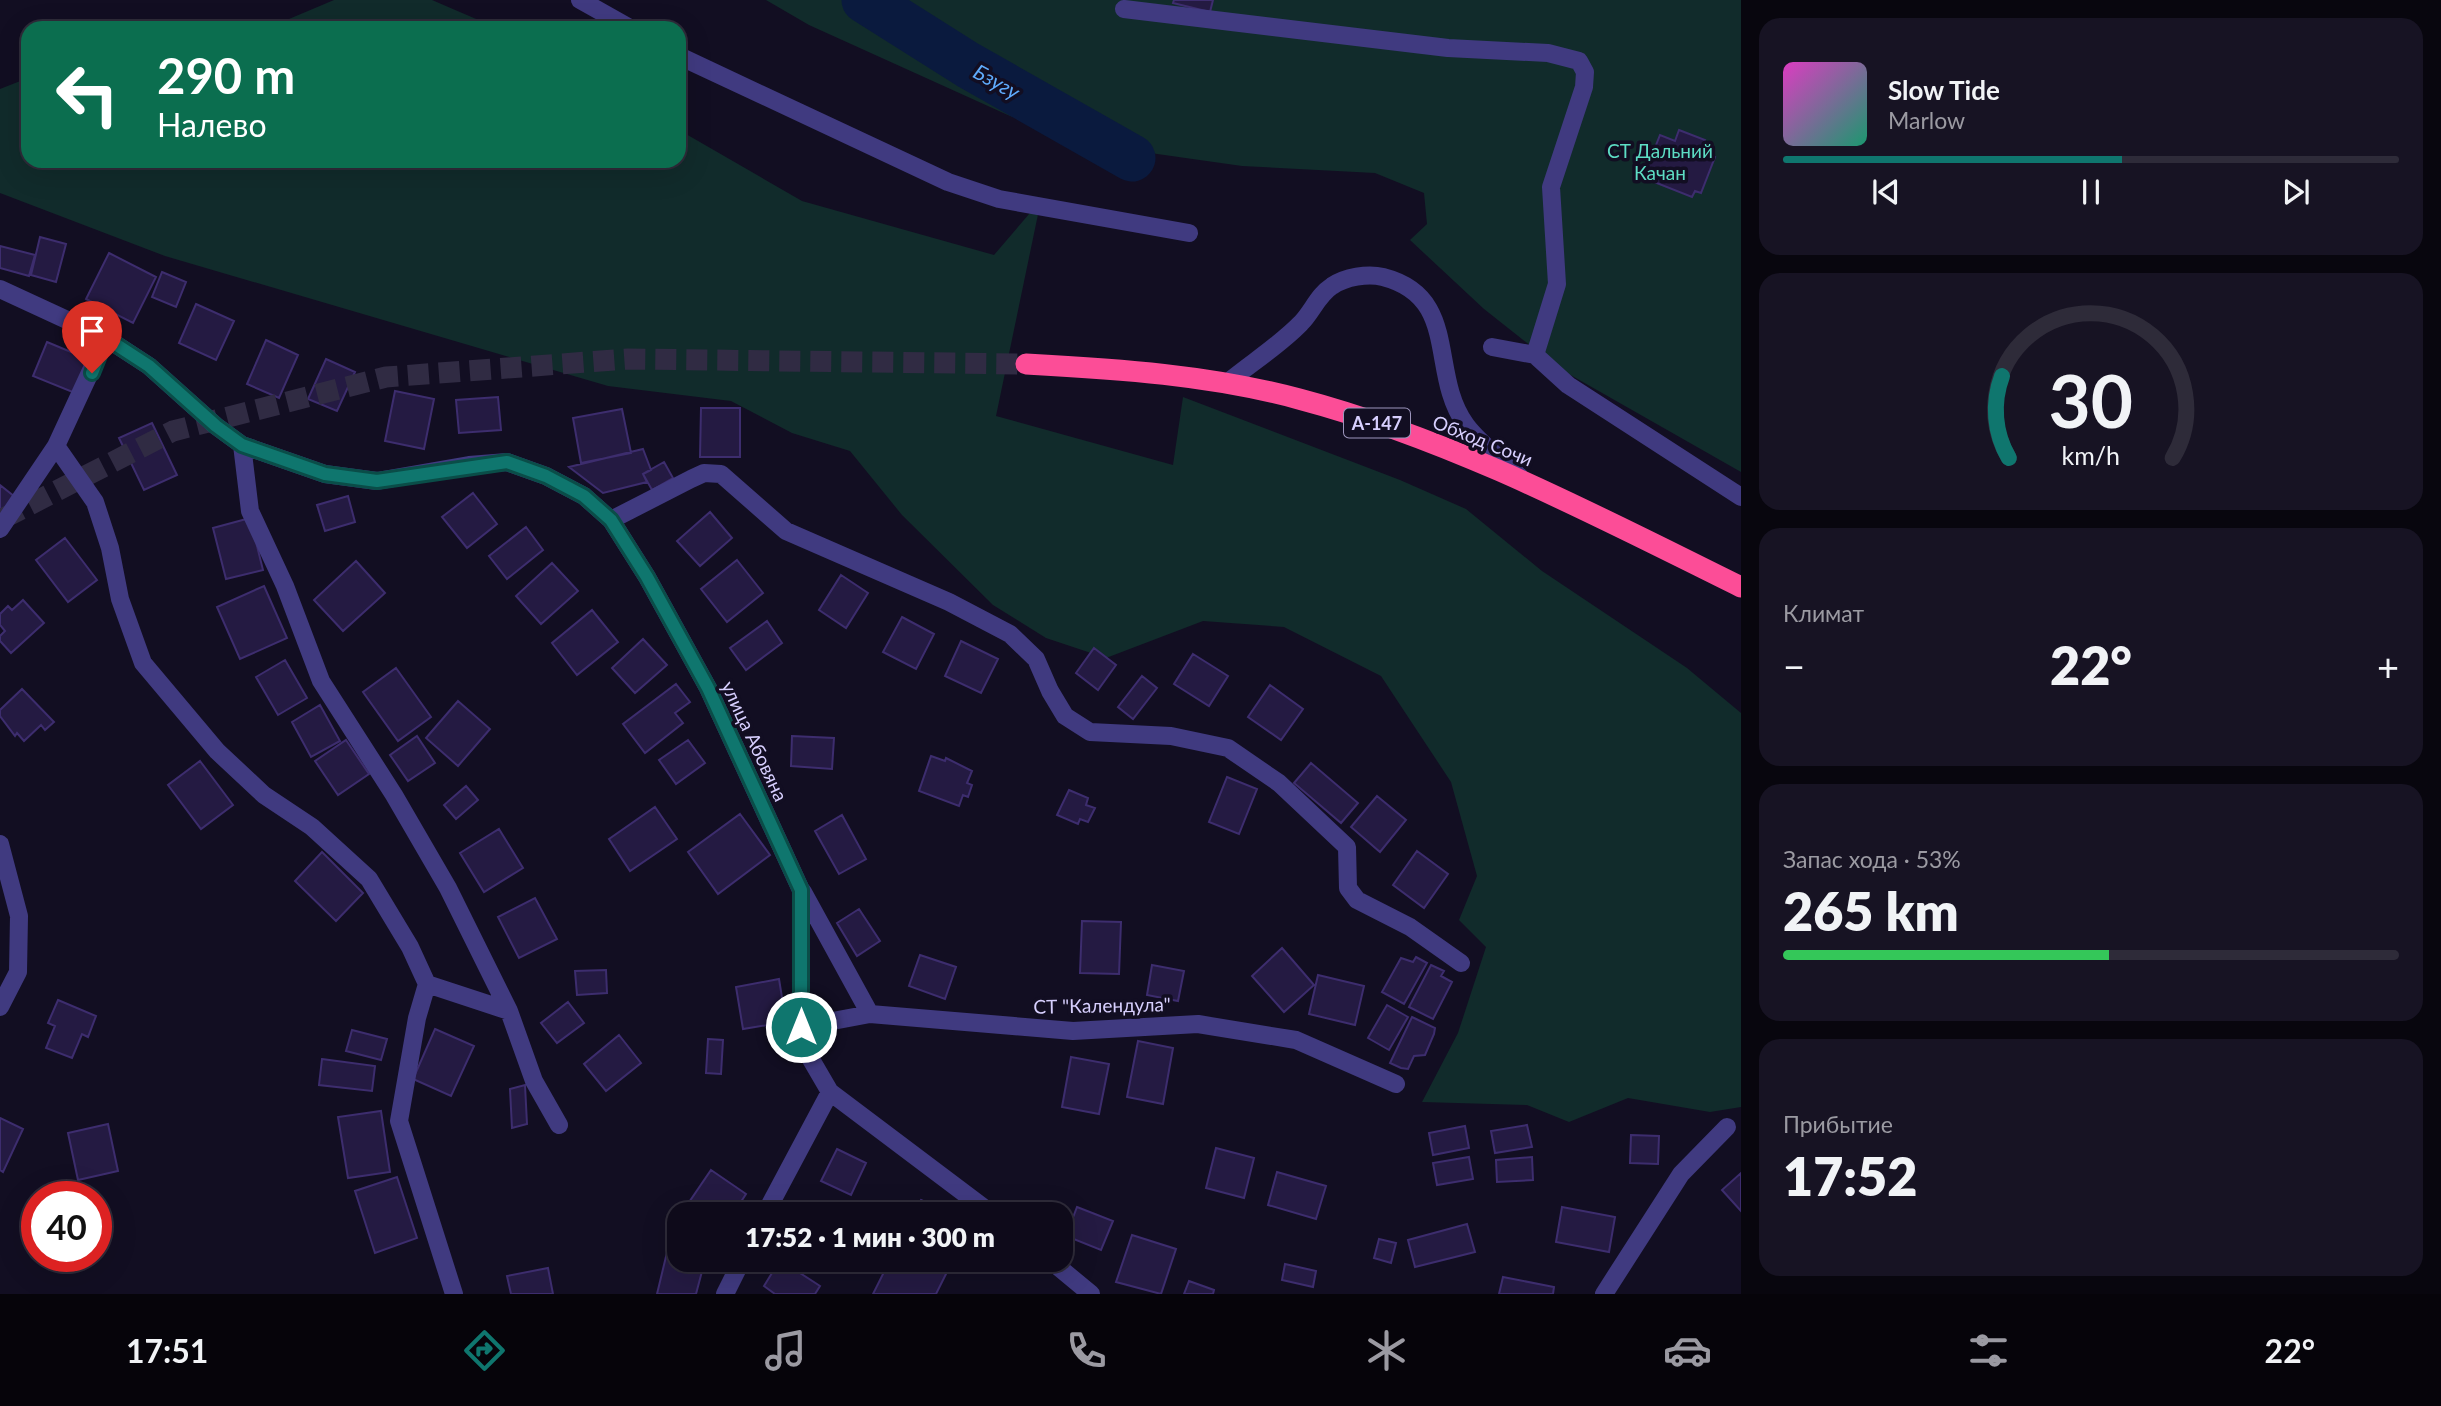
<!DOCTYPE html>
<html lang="ru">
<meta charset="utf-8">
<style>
:root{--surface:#0e0a1a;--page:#171323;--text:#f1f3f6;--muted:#9b9aa2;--line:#2e2b39;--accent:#0f766e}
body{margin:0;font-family:Lato,sans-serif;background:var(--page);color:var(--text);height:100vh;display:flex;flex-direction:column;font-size:26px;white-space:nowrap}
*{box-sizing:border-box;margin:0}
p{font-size:23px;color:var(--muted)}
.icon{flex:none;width:38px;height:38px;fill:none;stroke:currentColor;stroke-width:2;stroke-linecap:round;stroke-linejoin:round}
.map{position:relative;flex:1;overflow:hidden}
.details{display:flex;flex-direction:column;gap:18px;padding:18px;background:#08060e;width:700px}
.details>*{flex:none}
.top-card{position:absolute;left:21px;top:21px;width:665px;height:147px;border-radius:21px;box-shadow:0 7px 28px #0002,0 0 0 2px var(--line);background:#0b6e4f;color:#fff;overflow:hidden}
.speed{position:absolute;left:21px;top:1181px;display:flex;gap:14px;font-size:35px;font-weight:700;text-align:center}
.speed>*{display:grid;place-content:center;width:91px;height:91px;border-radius:50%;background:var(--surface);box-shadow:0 7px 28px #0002,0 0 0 2px var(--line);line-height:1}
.speed .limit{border:10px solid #d22;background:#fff;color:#111}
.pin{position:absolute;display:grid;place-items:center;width:60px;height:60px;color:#fff;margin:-72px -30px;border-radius:50% 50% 50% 0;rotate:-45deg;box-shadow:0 0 7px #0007}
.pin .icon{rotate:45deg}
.me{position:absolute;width:77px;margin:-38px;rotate:0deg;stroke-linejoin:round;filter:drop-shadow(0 0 5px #0008)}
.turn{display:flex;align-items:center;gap:24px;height:147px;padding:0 21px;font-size:32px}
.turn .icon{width:91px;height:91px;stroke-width:2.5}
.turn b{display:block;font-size:49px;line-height:60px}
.big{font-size:52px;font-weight:800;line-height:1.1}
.details .widget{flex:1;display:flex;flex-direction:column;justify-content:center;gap:10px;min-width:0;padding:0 24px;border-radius:21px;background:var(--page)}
.details .dial{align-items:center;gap:0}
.dial svg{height:182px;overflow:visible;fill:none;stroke:var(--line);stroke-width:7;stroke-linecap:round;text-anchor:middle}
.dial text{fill:var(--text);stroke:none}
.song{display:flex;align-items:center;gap:21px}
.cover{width:84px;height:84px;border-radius:10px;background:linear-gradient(135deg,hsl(310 70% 55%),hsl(160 70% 35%))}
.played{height:7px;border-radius:4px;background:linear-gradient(90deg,var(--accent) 55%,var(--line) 55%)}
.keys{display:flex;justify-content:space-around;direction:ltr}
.heat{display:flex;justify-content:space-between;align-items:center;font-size:38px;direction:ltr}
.charge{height:10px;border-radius:5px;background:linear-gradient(90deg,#34c759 53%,var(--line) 0)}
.trip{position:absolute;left:667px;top:1202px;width:406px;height:70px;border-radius:21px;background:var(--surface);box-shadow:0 7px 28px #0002,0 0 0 2px var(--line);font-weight:800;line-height:70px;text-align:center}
.dock{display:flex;height:112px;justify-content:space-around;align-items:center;background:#06040a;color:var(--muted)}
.dock .icon{width:49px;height:49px}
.dock .selected{color:var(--accent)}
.dock b{font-size:32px;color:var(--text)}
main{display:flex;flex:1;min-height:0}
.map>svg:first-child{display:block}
.green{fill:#112b2b}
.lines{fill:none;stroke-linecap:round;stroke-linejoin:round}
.river{stroke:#0a1a3e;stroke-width:47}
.building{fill:#241a42;stroke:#3d2d6e;stroke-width:2}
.highway-tunnel{stroke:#302b43;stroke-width:21;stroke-dasharray:21 10;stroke-linecap:butt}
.minor{stroke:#403a80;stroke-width:18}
.highway{stroke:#fc4d97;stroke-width:21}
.route-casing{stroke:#0a4d48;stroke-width:18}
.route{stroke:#0f766e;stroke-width:12}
.labels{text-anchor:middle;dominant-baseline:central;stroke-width:7;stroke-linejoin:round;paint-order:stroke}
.shield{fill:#120e22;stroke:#9c95bc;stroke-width:2}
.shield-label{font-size:18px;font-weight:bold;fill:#d7cffe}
.park-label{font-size:19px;fill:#5dddc4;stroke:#120e22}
.street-label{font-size:19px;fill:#d7cffe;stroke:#120e22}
.water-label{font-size:21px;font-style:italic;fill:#5fabfc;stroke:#120e22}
</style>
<main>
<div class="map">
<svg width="1741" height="1294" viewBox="0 0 1741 1294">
<rect width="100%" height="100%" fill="#120e22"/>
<!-- green -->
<path class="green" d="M334,0H432L497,28H167L182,23L289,19Z
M766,0H1741V472L1560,369L1484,309L1410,240L1427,224L1424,193L1375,173L1242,166L1115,148L1010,116L809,25Z
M28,78V161H679V130L802,201L994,255L1041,200L996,416L1173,465L1183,397L1400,480L1466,509L1542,571L1687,668L1741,713V1107L1710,1112L1628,1098L1569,1122L1527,1105L1422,1102L1458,1033L1486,947L1459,920L1477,876L1451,782L1381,676L1284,627L1203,621L1106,658L1046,638L993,605L902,515L850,451L792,433L731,401L608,386L165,256L0,193V89Z"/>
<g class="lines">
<!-- river -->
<path class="river" d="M865,0L968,65L1132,158"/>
</g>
<!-- building -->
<path class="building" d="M1174,0H1213L1210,12L1173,3Z
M1679,130L1705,140L1700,151L1715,157L1701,193L1695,191L1692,197L1649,180L1651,175L1645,173L1660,135L1675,141Z
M40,237L66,244L56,282L31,275Z
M0,246L35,255L29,276L0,268Z
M109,253L156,277L133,323L86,299Z
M162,272L186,282L176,307L152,297Z
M196,304L234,321L216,360L179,343Z
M266,340L298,355L279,398L247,384Z
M47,342L88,359L75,393L33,376Z
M326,359L355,372L337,411L308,399Z
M395,391L434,399L424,449L385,441Z
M498,397L501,430L459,433L456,400Z
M701,408H740V457H700Z
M622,409L631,453L581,463L573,418Z
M152,423L177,475L144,490L119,438Z
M643,449L651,470L643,474L647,482L603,493L569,467Z
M664,462L673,478L652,490L643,474Z
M0,485L15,497L0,516Z
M473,493L497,524L467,548L442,517Z
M348,496L355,522L325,531L317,505Z
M710,512L732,538L700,566L677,541Z
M250,518L263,570L226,579L213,528Z
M526,527L543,550L507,579L489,556Z
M65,538L97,580L68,602L36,560Z
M737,560L763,593L727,622L701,589Z
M356,561L385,593L343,631L314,600Z
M552,563L578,591L541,624L516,596Z
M841,575L868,593L846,628L819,610Z
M264,586L287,638L240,659L217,607Z
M23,600L44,623L11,653L0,641V636L5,631L0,625V614L8,606L12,610Z
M592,610L618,642L577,675L552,643Z
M902,617L934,634L916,669L883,652Z
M767,621L782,643L746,670L730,648Z
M643,639L667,665L635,693L612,668Z
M961,641L998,659L981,693L945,676Z
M1094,648L1116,665L1098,690L1076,673Z
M1193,654L1228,676L1209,706L1174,684Z
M285,660L307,698L278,715L256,677Z
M396,668L431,717L398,741L363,692Z
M1142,676L1157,688L1133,719L1118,707Z
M676,684L690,702L675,713L683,723L645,753L623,724Z
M1270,685L1303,709L1281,740L1248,717Z
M22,689L54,722L45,730L41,725L24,741L17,733L15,736L0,716V710Z
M458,701L490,729L458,766L426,738Z
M320,705L340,741L311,757L292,722Z
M417,736L435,763L408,781L390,755Z
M792,736L834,738L832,769L791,766Z
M346,740L369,774L338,795L315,761Z
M688,740L705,763L676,784L659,760Z
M931,756L945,761L946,758L972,771L967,783L972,785L968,797L963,795L959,806L919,791Z
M200,761L233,805L201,829L168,785Z
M1311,763L1358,803L1341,823L1294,783Z
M1227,777L1257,789L1239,834L1209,822Z
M466,786L478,800L456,819L444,805Z
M1069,790L1088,798L1086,805L1095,808L1088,822L1080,819L1078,824L1057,815Z
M1377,796L1406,820L1380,852L1351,827Z
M655,807L677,839L630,871L609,839Z
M740,814L770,855L718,894L688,852Z
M842,815L866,859L839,874L815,831Z
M499,829L523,868L484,892L460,853Z
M1417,851L1448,874L1424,908L1393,885Z
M322,852L363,893L336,921L295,881Z
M535,898L557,939L519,958L498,917Z
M859,909L880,941L857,956L837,923Z
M1082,921L1121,922L1119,974L1080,973Z
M1282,948L1314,985L1284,1012L1252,976Z
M920,955L956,967L945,999L909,986Z
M1416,957L1427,963L1404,1004L1382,992L1401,958L1413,962Z
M1152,965L1184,971L1178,1001L1147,995Z
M1431,965L1444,971L1441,976L1452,982L1433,1019L1409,1007Z
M606,970L607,993L577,995L575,971Z
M1318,975L1364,986L1355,1025L1309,1014Z
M779,979L786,1022L743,1029L736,987Z
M58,1000L96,1016L88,1037L82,1034L72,1058L46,1048L55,1026L48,1023Z
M568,1002L584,1023L557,1043L541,1023Z
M1387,1005L1408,1017L1389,1050L1368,1038Z
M1412,1017L1435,1028L1434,1034L1425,1055L1414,1056L1408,1069L1401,1068L1390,1063Z
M435,1029L474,1046L451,1096L413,1079Z
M352,1030L387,1039L381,1060L346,1051Z
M619,1035L641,1063L606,1091L584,1064Z
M708,1039L723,1040L721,1074L706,1073Z
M1138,1041L1173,1048L1163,1104L1127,1097Z
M1071,1057L1109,1064L1099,1114L1062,1107Z
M322,1059L375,1066L372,1091L319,1085Z
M525,1085L527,1124L512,1128L510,1089Z
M381,1111L390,1172L348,1178L338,1117Z
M0,1118L23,1129L3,1172L0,1170Z
M108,1124L118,1171L78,1180L68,1133Z
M1527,1125L1532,1147L1495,1153L1491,1131Z
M1465,1126L1469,1148L1433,1155L1429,1133Z
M1631,1135L1659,1136L1658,1164L1630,1163Z
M1216,1148L1254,1158L1244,1198L1206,1188Z
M837,1149L866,1163L851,1195L821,1181Z
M1469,1157L1473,1179L1437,1185L1433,1163Z
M1532,1157L1533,1180L1497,1182L1496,1160Z
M711,1170L746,1194L733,1214H681Z
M1277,1172L1326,1186L1316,1219L1268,1205Z
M1741,1173V1211L1722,1190Z
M397,1177L417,1238L375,1253L355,1191Z
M921,1200L950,1214H914Z
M1077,1207L1113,1221L1101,1250L1066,1236Z
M1562,1207L1615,1217L1609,1252L1556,1242Z
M1467,1224L1475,1252L1415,1267L1408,1240Z
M1132,1235L1176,1249L1161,1294L1116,1282Z
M1379,1239L1396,1243L1391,1263L1374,1258Z
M669,1244L679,1247V1260H705L696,1294H657Z
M780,1260L820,1286L815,1294H775L764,1286Z
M890,1260H953L936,1294H873Z
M1285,1264L1316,1271L1313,1287L1282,1280Z
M548,1268L553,1294H511L507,1276Z
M1503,1277L1554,1287L1553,1294H1499Z
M1189,1281L1214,1290L1213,1294H1184Z"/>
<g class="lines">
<!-- highway-tunnel -->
<path class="highway-tunnel" d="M2,519L173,431L386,377L628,359L1026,364"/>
<!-- minor -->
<path class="minor" d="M580,0L630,28
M1124,9L1448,48L1548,53L1579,61L1585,72L1584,87L1551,187L1557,284L1535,355
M679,56L948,182L999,199L1189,233
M0,289L106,338L149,366L216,426L242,445L325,474L377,481L469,465L507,462L546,476L584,496L611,520L647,577L708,688L801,890V1027L809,1056L830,1092L992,1214
M1492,347L1535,355L1568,385L1741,497
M1227,383C1251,363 1280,345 1301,323C1312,312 1318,295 1332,286C1345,277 1368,273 1383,277C1461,297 1428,373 1466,425C1480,444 1503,460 1520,477
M242,445L250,511L285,586L321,681L394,795L448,888L509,1011
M56,446L95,502L110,548L120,599L143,663L217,751L264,795L312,827L369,879L410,947L427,984L417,1018L399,1121L454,1294
M611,520L691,479L704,473L721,474L786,531L949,602L1010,634L1036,659L1050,691L1065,716L1090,732L1171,736L1228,748L1279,783L1347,847L1348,888L1357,900L1410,927L1461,963
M0,529L56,446L106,338
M0,844L19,916L18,972L0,1007
M803,892L870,1014
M427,984L509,1011L534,1081L559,1125
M801,1027L870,1014L1073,1031L1198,1024L1296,1040L1396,1084
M765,1214L830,1092
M1050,1260L1091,1294
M725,1294L742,1260
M1604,1294L1681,1174L1727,1127"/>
<!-- highway -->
<path class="highway" d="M1026,364C1118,369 1210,375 1299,399C1454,440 1597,516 1741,587"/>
</g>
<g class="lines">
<defs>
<path id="route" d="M92,373L106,338L149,366L216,426L242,445L325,474L377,481L507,462L546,476L584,496L611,520L647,577L708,688L801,890V1027"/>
</defs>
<!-- route casing -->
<use href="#route" class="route-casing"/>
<!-- route -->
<use href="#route" class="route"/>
</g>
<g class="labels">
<!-- shield labels -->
<rect class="shield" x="1344" y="408.5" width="66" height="29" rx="5"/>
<g class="shield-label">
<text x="1377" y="423">А-147</text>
</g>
<!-- park labels -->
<g class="park-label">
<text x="1660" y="150">СТ Дальний<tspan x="1660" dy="22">Качан</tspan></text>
</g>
<!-- street labels -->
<g class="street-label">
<text transform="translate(1483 440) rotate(22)">Обход Сочи</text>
<text transform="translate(755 741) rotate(65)">улица Абовяна</text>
<text transform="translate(1102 1005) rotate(-1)">СТ "Календула"</text>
</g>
<!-- water labels -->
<g class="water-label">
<text transform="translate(997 81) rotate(29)">Бзугу</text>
</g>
</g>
</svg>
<div class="speed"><div class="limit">40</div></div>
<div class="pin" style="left:92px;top:373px;background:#d93025"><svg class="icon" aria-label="arrive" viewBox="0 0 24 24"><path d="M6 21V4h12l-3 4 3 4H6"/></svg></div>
<svg class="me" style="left:801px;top:1027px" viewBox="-20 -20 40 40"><circle r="17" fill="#0f766e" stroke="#fff" stroke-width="3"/><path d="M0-11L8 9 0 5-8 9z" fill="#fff"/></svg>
<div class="trip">17:52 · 1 мин · 300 m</div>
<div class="top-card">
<div class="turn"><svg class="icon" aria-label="left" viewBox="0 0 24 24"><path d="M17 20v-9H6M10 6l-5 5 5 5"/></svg><div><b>290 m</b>Налево</div></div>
</div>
</div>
<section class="details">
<div class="widget">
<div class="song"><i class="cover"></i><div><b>Slow Tide</b><p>Marlow</p></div></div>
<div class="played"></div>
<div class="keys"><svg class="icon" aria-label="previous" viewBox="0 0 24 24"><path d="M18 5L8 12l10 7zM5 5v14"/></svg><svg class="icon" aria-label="pause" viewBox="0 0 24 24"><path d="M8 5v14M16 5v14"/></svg><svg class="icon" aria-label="next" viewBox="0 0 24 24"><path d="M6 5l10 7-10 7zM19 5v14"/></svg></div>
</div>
<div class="widget dial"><svg viewBox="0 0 100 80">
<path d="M14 69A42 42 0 1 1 86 69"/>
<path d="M14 69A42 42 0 0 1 11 33" stroke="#0f766e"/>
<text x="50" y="56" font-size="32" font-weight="700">30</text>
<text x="50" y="72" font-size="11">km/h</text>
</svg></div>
<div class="widget"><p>Климат</p>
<div class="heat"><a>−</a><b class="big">22°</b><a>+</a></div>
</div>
<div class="widget"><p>Запас хода · 53%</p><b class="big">265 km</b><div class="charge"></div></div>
<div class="widget"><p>Прибытие</p><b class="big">17:52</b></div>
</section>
</main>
<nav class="dock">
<b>17:51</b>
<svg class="icon selected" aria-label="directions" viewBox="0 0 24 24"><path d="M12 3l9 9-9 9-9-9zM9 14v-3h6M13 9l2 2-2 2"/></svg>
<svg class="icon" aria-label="music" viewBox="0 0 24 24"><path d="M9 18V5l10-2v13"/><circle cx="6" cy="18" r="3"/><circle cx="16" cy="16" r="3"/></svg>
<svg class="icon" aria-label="phone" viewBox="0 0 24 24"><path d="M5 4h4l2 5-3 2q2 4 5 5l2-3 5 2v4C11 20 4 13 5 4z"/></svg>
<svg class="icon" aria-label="climate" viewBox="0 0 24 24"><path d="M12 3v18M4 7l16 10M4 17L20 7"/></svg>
<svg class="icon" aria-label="car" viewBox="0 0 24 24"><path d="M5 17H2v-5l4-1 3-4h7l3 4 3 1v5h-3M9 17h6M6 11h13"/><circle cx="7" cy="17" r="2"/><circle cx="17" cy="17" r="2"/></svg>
<svg class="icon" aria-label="filters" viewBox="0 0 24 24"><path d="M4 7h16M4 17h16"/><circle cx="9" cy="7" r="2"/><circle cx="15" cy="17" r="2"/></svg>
<b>22°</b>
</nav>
